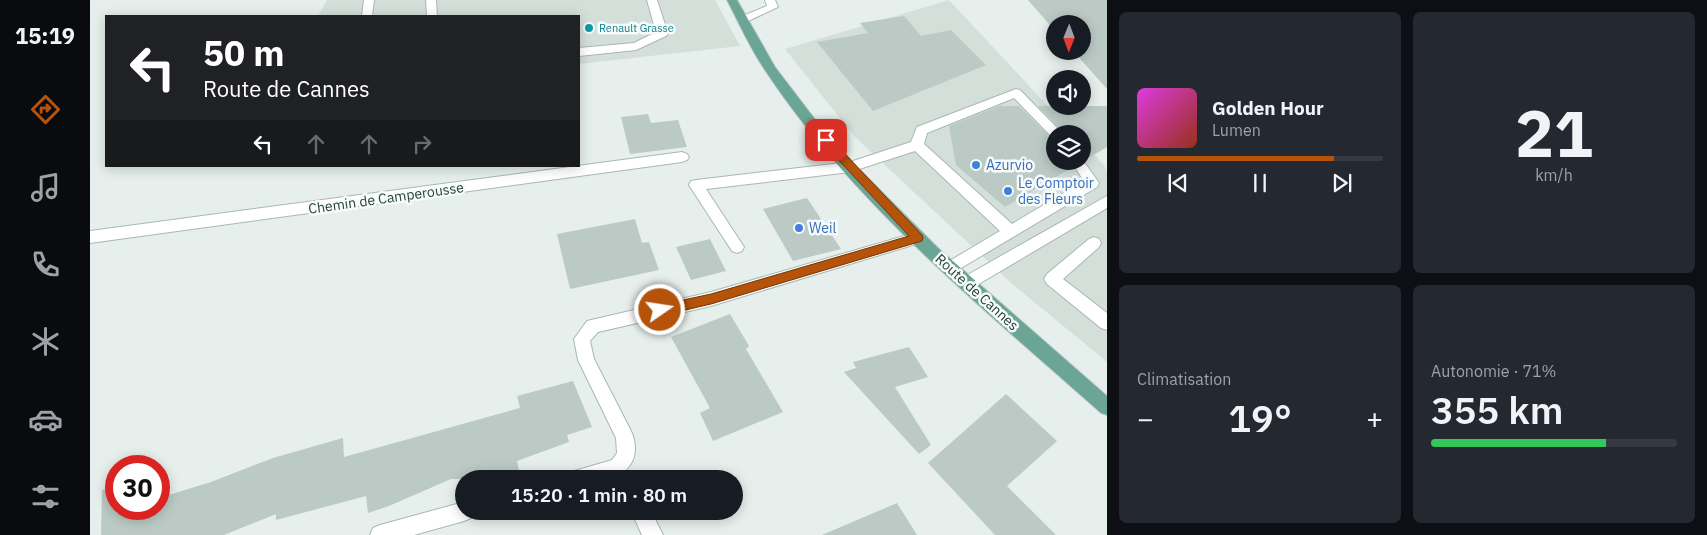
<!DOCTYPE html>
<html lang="fr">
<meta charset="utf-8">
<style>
:root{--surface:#171b24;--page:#242831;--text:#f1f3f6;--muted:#9ea1a6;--line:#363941;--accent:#b45309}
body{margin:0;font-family:"IBM Plex Sans",sans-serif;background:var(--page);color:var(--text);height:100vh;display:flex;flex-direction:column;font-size:19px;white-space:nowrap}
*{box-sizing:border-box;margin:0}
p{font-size:16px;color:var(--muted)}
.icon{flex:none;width:28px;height:28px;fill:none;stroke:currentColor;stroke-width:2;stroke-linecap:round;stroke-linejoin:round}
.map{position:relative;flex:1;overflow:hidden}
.side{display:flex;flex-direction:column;gap:12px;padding:12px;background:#0d0f14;width:600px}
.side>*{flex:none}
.top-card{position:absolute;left:15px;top:15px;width:475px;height:152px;border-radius:0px;box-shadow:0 2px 12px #0003;background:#202124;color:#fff;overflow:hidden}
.needle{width:32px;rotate:181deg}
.tools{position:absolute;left:956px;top:15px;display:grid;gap:10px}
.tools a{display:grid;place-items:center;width:45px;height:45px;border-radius:50%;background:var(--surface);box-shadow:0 2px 12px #0003;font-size:25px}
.speed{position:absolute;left:15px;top:455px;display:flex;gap:10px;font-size:25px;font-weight:700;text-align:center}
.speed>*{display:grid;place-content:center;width:65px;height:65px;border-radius:50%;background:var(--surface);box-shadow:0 2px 12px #0003;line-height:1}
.speed .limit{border:8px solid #d22;background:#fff;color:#111}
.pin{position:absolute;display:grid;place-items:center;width:42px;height:42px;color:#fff;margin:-21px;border-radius:10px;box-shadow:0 2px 8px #0006}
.me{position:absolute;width:55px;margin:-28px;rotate:77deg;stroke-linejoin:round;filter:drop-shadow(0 0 4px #0008)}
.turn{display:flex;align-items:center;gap:18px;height:105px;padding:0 15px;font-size:22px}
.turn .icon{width:65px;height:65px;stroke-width:2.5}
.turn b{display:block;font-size:35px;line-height:42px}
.lanes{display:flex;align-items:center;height:48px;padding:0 15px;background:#0003;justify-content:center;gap:25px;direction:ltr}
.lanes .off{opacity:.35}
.big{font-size:38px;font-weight:600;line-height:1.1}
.side .card{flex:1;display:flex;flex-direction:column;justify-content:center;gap:8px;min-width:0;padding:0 18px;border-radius:8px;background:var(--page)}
.side .dial{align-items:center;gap:0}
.dial b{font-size:65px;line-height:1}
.song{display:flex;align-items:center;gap:15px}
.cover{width:60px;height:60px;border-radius:8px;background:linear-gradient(135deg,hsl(300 70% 55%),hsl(10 70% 35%))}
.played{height:5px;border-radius:2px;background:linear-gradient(90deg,var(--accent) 80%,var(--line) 80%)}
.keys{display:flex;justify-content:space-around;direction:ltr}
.heat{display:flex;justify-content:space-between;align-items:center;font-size:28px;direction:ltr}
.charge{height:8px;border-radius:4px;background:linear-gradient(90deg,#34c759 71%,var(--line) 0)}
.side .tiles{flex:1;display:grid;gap:12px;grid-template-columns:repeat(2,1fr)}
.trip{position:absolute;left:365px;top:470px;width:288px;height:50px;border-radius:25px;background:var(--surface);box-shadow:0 2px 12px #0003;font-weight:600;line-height:50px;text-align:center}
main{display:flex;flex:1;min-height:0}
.menu{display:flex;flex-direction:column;width:90px;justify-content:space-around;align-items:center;background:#090b0e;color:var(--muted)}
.menu .icon{width:35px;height:35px}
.menu .selected{color:var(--accent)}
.menu b{font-size:22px;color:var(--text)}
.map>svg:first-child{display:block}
.built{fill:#d4dfda}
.building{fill:#bbcac4}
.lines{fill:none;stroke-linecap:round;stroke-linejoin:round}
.minor-casing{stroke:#a8b8b2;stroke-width:2}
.major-casing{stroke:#c2cac8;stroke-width:2}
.minor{fill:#fff;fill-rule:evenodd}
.major{fill:#6aa596;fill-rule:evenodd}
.route{fill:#b45309;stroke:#753606}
.culture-dot{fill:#0f9aa8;stroke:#f7fbf9;stroke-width:2}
.shop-dot{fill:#3f7fe0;stroke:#f7fbf9;stroke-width:2}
.labels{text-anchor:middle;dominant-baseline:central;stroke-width:5;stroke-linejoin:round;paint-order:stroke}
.far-culture-label{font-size:11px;fill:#0d838f;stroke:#f7fbf9;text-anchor:start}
.shop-label{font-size:14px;fill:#366cbe;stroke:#f7fbf9;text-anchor:start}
.street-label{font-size:14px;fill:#24423a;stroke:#f7fbf9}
</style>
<main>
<nav class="menu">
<b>15:19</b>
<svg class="icon selected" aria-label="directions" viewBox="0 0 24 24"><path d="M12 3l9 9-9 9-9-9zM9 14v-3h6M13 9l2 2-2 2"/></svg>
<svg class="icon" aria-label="music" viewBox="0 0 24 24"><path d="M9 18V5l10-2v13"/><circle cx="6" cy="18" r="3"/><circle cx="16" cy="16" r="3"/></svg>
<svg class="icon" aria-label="phone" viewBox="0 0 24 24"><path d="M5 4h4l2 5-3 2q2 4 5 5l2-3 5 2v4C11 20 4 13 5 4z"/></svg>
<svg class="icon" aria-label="climate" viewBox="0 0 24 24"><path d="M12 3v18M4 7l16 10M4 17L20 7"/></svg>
<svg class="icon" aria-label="car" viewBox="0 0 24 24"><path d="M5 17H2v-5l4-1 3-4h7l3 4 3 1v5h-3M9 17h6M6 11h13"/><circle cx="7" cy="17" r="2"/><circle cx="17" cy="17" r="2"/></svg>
<svg class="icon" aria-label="filters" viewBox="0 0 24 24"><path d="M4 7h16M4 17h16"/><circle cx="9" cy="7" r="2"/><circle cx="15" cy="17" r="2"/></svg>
</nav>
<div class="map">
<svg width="1017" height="535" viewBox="0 0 1017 535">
<rect width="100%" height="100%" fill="#e6efeb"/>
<!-- built -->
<path class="built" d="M237,0H625L650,46L489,64V16H228Z
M859,0L984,134H965V161H992L993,143L1014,165L1017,172V362L920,282L765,137L695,49Z"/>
<!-- building -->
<path class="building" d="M938,0H1017V89L983,51H992V24H965V31Z
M814,16L831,36L861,30L896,65L783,111L727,42L778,33L770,23Z
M909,106H929L961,138L965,140V161H979L983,167L915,207L866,165L859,126Z
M948,106H1017V147L995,160L992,157V134H975Z
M558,114L561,123L588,120L597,147L540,154L531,117Z
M717,198L751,249L703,261L673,209Z
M545,219L552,243L559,242L569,270L480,289L467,234Z
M620,239L636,271L601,280L586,247Z
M640,314L659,346L656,349L693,412L623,441L610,413L620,408L581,337Z
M819,347L838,377L805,387L841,445L829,454L754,372L766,368L763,362Z
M483,381L502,427L477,435L479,442L427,461L429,470L402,479H361L299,506L278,513L276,496L186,520V514L134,535H11L12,490L26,485V509H69V498L121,482L183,458L253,438L254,457L430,408L427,396Z
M916,394L967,441L917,486L966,535H905L838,463Z
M807,503L827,535H732Z"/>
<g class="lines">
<defs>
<path id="minor" d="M274,0H284L282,16H272Z
M336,0H346L347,16H337Z
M557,0H567L578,34L576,36L546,50L489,56V48L544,43L566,32Z
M675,0H685L688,7L656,22H648L647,20L648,18L677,6Z
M926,89L930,90L973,134H965V138L962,137L924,98L837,133L834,144L922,224L994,181L981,161H992V159L1009,183L1007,187L861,274L856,273L853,268L856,263L910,231L825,151L760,172L616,189L654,247L652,251L647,253L642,251L599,185L601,181L606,180L760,162L821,142L827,127Z
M592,152L597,154L599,157L597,160L592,162L0,243V231Z
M1017,196V208L882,288L877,290L872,288L869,283L872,278Z
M828,232L833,234L835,238L833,242L621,306L508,332L500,341L504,359L541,431C546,442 547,455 540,465C527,485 500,479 479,479L481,472L522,460L527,453L526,438L488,360L484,339L497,321L621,292Z
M1004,237L1009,239L1011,243L1009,247L973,279L1017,313V330L1011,328L957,284L954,279L957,274L999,239Z
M374,502V511H383L381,518L374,521L324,535H280L283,528L290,525Z
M541,511H561L573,535H552Z"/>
<path id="major" d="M637,0H647L685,67L727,122L765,165L848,248L1017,396V415L1011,413C894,309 764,204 677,73C661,50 650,25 637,0Z"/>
</defs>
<!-- minor casing -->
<use href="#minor" class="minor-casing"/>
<!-- major casing -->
<use href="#major" class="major-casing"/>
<!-- minor -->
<use href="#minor" class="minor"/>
<!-- major -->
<use href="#major" class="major"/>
</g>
<!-- route -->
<path class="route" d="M736,136L739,137L832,235L833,238L832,241L621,304L570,316L566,314L565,310L566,307L570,305L621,294L819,236L732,142V137Z"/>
<!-- markers -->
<circle class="culture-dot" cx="499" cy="28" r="5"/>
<g class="shop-dot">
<circle cx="886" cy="165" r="5"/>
<circle cx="918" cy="191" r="5"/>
<circle cx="709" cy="228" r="5"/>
</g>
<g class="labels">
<!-- far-culture labels -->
<g class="far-culture-label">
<text x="509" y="28">Renault Grasse</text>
</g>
<!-- shop labels -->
<g class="shop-label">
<text x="896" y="165">Azurvio</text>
<text x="928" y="183">Le Comptoir<tspan x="928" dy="16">des Fleurs</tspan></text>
<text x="719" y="228">Weil</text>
</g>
<!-- street labels -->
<g class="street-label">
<text transform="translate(296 198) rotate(-8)">Chemin de Camperousse</text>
<text transform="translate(887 292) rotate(42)">Route de Cannes</text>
</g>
</g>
</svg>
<div class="tools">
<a><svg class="needle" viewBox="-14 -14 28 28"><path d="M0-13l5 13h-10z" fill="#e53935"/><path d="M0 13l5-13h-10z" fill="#9ea1a6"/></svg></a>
<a><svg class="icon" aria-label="sound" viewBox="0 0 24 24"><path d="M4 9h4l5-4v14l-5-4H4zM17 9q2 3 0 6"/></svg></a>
<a><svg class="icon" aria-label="layers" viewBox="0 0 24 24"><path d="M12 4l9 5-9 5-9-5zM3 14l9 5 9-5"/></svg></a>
</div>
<div class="speed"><div class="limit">30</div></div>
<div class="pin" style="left:736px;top:140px;background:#d93025"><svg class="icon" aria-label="arrive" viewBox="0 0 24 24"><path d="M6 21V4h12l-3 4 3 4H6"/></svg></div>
<svg class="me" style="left:570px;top:310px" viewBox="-20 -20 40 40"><circle r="17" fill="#b45309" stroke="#fff" stroke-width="3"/><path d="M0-11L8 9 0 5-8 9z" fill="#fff"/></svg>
<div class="trip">15:20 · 1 min · 80 m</div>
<div class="top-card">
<div class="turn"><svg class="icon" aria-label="left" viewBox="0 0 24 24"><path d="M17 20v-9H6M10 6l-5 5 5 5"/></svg><div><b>50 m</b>Route de Cannes</div></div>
<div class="lanes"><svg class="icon" aria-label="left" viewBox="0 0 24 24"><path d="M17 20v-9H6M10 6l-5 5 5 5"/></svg><svg class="icon off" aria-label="ahead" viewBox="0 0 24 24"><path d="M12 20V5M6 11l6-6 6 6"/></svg><svg class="icon off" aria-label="ahead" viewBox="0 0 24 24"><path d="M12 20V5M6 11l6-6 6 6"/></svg><svg class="icon off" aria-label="right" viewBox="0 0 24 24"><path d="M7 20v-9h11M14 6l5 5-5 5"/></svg></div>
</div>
</div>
<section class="side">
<div class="tiles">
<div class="card">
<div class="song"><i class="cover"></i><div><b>Golden Hour</b><p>Lumen</p></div></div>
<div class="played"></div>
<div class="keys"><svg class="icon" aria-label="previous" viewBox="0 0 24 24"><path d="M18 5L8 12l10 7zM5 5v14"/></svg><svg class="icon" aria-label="pause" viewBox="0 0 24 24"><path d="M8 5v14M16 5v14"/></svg><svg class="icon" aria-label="next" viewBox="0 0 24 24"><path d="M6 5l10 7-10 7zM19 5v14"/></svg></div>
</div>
<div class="card dial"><b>21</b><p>km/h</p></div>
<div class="card"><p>Climatisation</p>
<div class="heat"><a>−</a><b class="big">19°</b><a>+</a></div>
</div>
<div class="card"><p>Autonomie · 71%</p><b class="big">355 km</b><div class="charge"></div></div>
</div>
</section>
</main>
